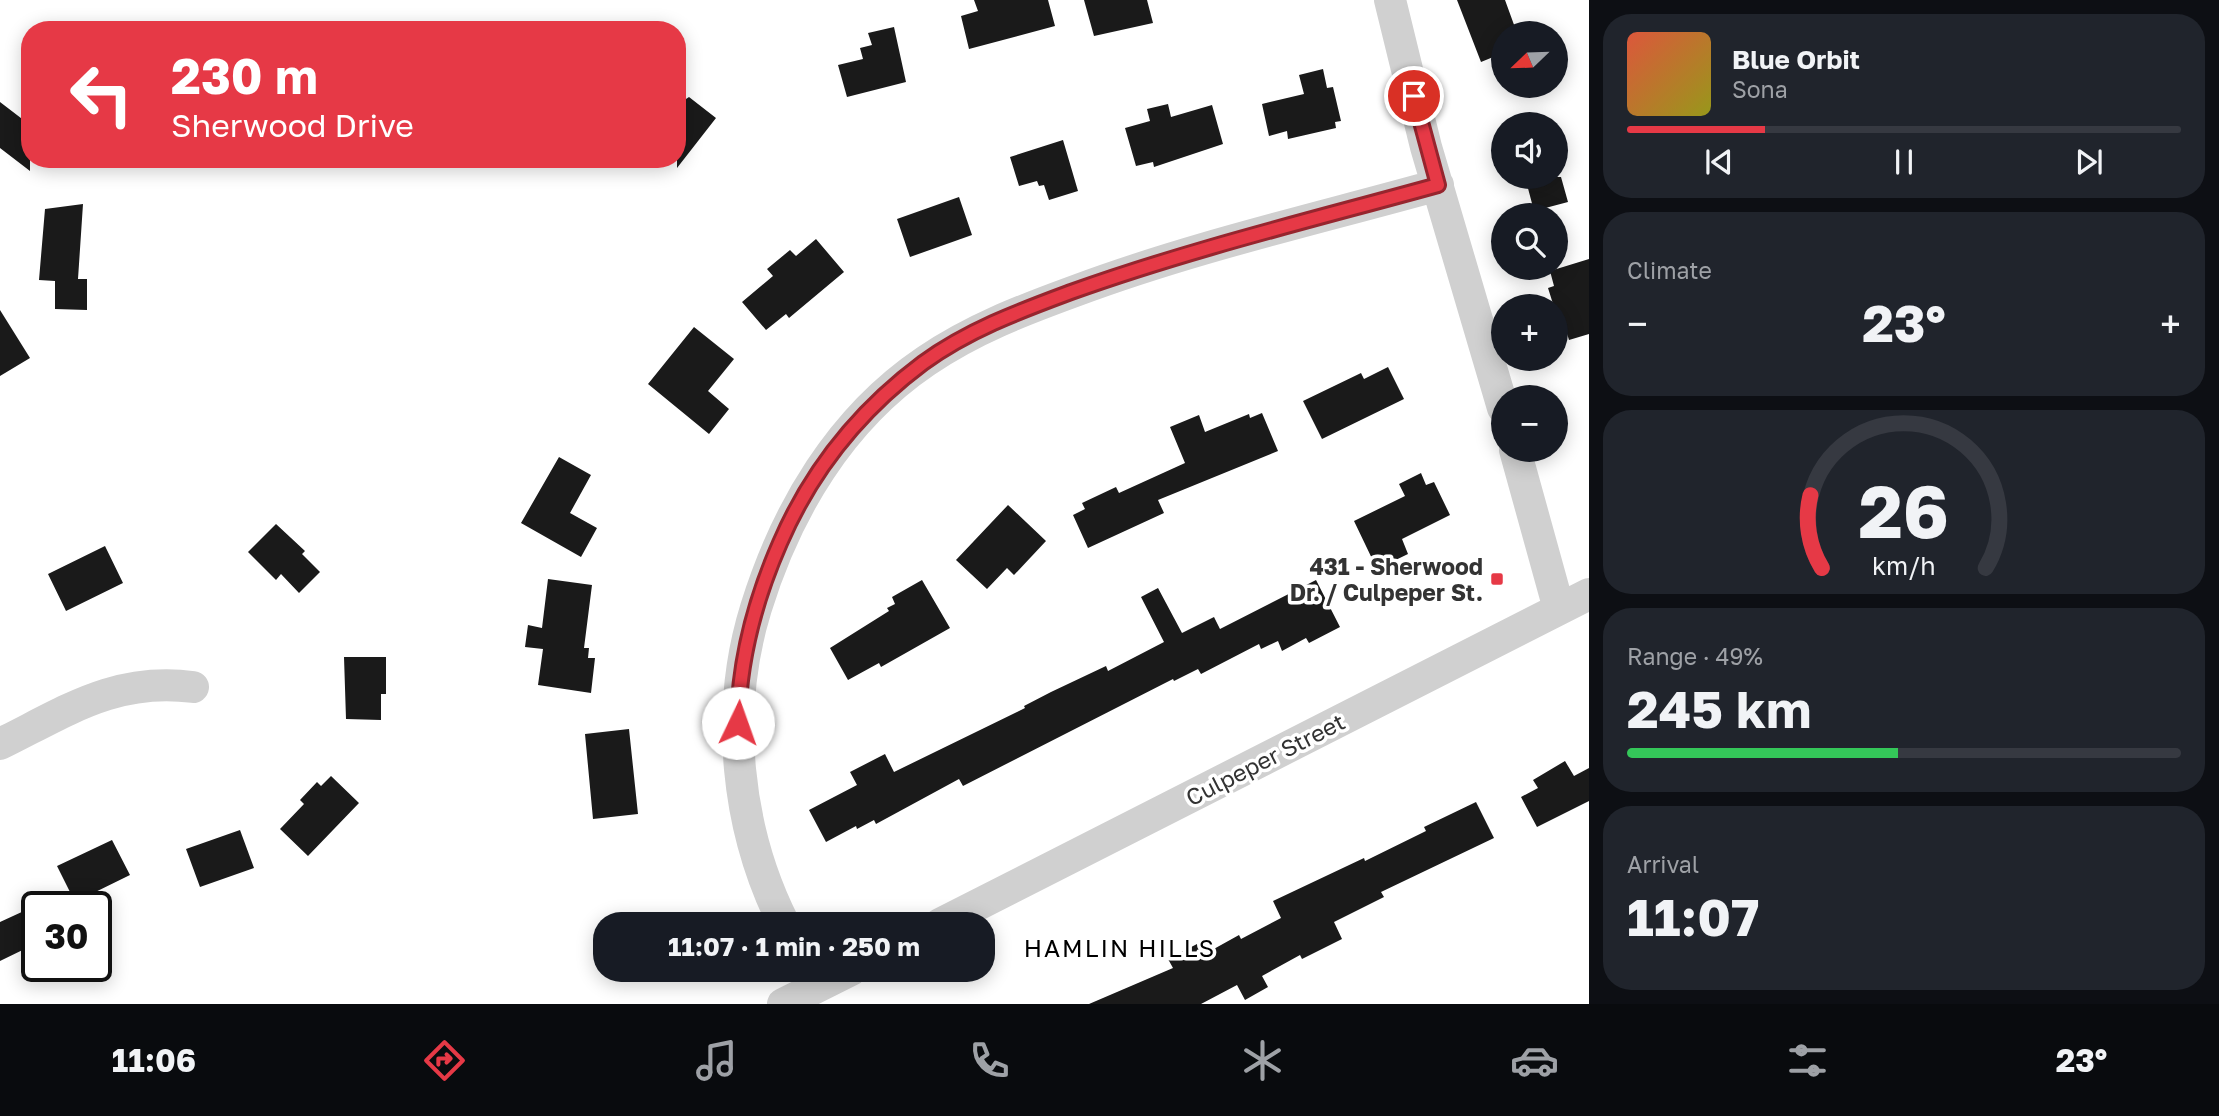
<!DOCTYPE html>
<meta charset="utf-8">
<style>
:root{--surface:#171b24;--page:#20242c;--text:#f1f3f6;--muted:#9ea1a6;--line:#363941;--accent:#e63946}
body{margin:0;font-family:"Golos Text",sans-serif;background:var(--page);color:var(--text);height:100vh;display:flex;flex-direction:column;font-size:26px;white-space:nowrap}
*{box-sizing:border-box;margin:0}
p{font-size:23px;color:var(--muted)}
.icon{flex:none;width:38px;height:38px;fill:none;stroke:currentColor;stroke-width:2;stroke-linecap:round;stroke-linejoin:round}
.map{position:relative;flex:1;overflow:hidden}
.panel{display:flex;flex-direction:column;gap:14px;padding:14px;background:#0d0f14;width:630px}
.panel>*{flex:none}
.banner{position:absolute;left:21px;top:21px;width:665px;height:147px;border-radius:28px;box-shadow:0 4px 18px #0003;background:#e63946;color:#fff;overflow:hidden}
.needle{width:46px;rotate:247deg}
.buttons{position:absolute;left:1491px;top:21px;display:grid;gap:14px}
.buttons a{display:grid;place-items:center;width:77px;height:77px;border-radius:50%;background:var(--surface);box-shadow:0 4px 18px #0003;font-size:35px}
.speed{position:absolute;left:21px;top:891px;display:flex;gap:14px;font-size:35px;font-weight:700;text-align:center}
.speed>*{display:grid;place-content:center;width:91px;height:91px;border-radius:50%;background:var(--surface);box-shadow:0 4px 18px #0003;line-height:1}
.speed .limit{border:4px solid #111;border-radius:10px;background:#fff;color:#111}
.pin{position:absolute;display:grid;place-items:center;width:60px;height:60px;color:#fff;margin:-30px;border:4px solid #fff;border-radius:50%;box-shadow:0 2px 7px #0007}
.me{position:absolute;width:77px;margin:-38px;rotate:3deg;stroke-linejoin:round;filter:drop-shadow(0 0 5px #0008)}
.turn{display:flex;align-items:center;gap:24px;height:147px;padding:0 35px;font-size:32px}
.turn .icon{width:91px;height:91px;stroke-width:2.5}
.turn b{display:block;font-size:49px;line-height:60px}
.big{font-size:52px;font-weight:700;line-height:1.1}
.panel .card{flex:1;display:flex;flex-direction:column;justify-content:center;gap:10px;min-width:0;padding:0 24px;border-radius:28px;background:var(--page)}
.panel .dial{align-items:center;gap:0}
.dial svg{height:182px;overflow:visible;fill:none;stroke:var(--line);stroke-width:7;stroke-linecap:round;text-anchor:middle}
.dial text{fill:var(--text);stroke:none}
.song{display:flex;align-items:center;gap:21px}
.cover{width:84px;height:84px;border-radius:10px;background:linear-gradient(135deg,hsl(10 70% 55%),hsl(60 70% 35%))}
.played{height:7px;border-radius:4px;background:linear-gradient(90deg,var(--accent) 25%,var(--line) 25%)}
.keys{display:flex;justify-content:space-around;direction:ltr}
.heat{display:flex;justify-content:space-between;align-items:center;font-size:38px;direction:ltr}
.charge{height:10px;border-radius:5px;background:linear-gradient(90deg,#34c759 49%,var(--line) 0)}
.trip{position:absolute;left:593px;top:912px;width:402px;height:70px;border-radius:28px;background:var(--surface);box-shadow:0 4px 18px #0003;font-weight:700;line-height:70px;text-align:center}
.tab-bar{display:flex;height:112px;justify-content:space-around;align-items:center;background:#090b0e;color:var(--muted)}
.tab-bar .icon{width:49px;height:49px}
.tab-bar .on{color:var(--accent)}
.tab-bar b{font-size:32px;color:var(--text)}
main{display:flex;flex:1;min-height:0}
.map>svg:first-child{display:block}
.building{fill:#1a1a1a}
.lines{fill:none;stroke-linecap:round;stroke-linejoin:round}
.street{stroke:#d0d0d0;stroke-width:32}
.route-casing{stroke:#96252e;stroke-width:18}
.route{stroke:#e63946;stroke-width:12}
.poi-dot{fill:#e63946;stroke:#fff;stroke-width:2.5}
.labels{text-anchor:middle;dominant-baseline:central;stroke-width:7;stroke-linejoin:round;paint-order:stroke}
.poi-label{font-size:23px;font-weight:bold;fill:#333;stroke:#fff;text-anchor:end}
.street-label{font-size:23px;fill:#333;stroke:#fff}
.neighbourhood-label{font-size:24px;letter-spacing:2px;fill:#000;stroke:#fff}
</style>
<main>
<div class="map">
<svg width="1589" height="1004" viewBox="0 0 1589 1004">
<rect width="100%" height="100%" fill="#fff"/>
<!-- building -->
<path class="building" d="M974,0H1048L1055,26L969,49L961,16L978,11Z
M1084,0H1147L1153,23L1094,36Z
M1457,0H1505L1517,33H1503V53L1481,62Z
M894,27L906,82L847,97L838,65L863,59L860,48L872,45L868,33Z
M1323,69L1327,88L1333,87L1341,121L1335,122L1336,128L1288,139L1287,131L1269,136L1262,104L1304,94L1299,75Z
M689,97L716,118L677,168V105Z
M0,102L30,125V171L0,148Z
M1168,104L1171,117L1212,105L1223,144L1154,167L1153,162L1136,166L1125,128L1150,121L1147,109Z
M1063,140L1078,191L1049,200L1044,185L1039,186L1037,181L1019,186L1010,157Z
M1525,177H1561L1568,202L1534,211Z
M959,197L972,235L910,257L897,219Z
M83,204L78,279H87V310L55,309V281L39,280L45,209Z
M816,239L844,272L789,318L786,314L766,330L742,302L773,276L767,269L790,250L796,256Z
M1589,259V334L1569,340L1564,324L1560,326L1548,288L1554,286L1550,271Z
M0,310L30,358L0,376Z
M694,327L734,359L708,391L729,409L709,434L648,384Z
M1388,367L1404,399L1322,439L1303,401L1361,373L1364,379Z
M1262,413L1278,451L1158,500L1164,513L1088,548L1073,515L1085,509L1082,503L1116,487L1119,493L1185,463L1170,427L1199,415L1205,432L1249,414L1250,418Z
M559,457L591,475L570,513L597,528L581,557L521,523Z
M1421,473L1426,485L1434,482L1450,515L1402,539L1408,554L1377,569L1354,521L1405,496L1399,484Z
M1008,505L1046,541L1014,575L1007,568L987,589L956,560Z
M276,524L305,551L302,554L320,572L299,593L281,574L276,580L248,552Z
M105,546L123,583L66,611L48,574Z
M548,579L592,585L584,648H589L588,658H595L591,693L538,685L543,649L525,647L528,625L542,628Z
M922,580L950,628L881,667L879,663L848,680L830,648L889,611L887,608L895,604L892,597Z
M1316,580L1340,627L1309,643L1306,638L1282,651L1278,641L1261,649L1259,644L1201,674L1198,669L1174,681L1173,679L963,786L959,779L876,824L874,820L857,829L856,826L826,842L809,810L857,785L850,772L885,754L894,772L1025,708L1024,706L1051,692L1106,666L1108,671L1164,642L1141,597L1158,588L1182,633L1214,617L1220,629Z
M344,657H386V694H381V720L346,719Z
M629,729L638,814L593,819L585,734Z
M1565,761L1574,776L1589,768V801L1537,827L1521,797L1538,788L1533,780Z
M331,776L359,803L308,856L280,829L304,804L300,800L317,782L321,786Z
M1476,802L1494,838L1381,892L1384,897L1334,922L1342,939L1302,959L1300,955L1262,976L1268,987L1245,1000L1237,985L1201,1004H1089L1173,968L1168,959L1197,944L1203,955L1239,935L1241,939L1281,918L1273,901L1364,858L1365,861L1426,831L1424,827Z
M240,830L254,868L200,887L186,849Z
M112,840L130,875L75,902L57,866Z
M37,905V943L0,961V922Z"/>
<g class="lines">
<!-- street -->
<path class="street" d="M1390,0L1426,147L1503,408
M1515,450L1559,609
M0,744C67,711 115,677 193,687
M784,924C736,829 724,711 756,608C786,511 840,419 926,361C973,329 1023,310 1075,291C1193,247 1316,219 1438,185
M940,924L1589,594
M783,1004L851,970"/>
</g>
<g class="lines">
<defs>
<path id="route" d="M738,723C739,660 755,600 780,543C811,471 860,410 923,363C968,330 1020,311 1071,292C1191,249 1315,219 1438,185L1414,96"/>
</defs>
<!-- route casing -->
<use href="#route" class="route-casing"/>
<!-- route -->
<use href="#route" class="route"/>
</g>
<!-- markers -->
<rect class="poi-dot" x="1490" y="572" width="14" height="14" rx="3.5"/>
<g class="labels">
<!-- poi labels -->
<g class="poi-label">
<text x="1483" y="566">431 - Sherwood<tspan x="1483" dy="26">Dr. / Culpeper St.</tspan></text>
</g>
<!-- street labels -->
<g class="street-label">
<text transform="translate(1265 759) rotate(-27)">Culpeper Street</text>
</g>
<!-- neighbourhood labels -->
<g class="neighbourhood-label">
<text x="1120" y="947">HAMLIN HILLS</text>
</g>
</g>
</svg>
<div class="buttons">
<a><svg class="needle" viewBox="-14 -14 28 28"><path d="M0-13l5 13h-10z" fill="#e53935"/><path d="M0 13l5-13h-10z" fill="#9ea1a6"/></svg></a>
<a><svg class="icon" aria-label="sound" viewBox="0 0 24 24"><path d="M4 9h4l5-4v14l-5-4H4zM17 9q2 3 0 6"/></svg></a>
<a><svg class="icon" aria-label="search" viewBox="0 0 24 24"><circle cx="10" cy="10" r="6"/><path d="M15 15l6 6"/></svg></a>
<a>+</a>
<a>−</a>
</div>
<div class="speed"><div class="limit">30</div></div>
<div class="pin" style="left:1414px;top:96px;background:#d93025"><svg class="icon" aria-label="arrive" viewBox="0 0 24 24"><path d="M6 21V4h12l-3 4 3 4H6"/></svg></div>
<svg class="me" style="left:738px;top:723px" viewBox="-20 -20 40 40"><circle r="19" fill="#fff"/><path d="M0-13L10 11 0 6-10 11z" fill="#e63946"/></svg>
<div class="trip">11:07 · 1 min · 250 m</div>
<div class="banner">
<div class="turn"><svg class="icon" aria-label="left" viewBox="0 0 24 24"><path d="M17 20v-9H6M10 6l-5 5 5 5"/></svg><div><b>230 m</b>Sherwood Drive</div></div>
</div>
</div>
<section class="panel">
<div class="card">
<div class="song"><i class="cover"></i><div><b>Blue Orbit</b><p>Sona</p></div></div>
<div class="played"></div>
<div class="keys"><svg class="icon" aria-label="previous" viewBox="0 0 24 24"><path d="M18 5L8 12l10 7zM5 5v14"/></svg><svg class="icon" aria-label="pause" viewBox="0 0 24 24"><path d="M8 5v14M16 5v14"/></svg><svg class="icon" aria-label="next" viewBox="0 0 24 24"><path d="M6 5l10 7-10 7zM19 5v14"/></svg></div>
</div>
<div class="card"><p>Climate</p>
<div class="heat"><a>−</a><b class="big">23°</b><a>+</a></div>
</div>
<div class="card dial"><svg viewBox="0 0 100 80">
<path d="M14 69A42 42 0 1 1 86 69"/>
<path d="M14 69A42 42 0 0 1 9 37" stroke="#e63946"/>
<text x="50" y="56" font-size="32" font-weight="700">26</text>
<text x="50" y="72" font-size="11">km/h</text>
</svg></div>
<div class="card"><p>Range · 49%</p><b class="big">245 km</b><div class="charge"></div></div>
<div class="card"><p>Arrival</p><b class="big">11:07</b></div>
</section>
</main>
<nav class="tab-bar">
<b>11:06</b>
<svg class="icon on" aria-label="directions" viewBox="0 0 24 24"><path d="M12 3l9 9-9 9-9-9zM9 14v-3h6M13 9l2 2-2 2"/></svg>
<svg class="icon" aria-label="music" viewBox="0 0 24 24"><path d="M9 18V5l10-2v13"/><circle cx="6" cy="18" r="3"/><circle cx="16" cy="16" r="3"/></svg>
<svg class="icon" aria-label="phone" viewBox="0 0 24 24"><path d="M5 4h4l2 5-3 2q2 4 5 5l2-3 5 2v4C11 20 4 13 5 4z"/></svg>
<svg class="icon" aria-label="climate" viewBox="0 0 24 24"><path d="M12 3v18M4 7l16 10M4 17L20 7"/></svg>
<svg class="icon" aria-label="car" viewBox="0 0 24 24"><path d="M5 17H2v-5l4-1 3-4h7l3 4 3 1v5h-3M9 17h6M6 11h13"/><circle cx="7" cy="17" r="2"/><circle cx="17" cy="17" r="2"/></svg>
<svg class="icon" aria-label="filters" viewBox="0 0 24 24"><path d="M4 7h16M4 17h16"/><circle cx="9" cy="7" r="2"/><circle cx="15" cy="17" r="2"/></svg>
<b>23°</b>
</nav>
